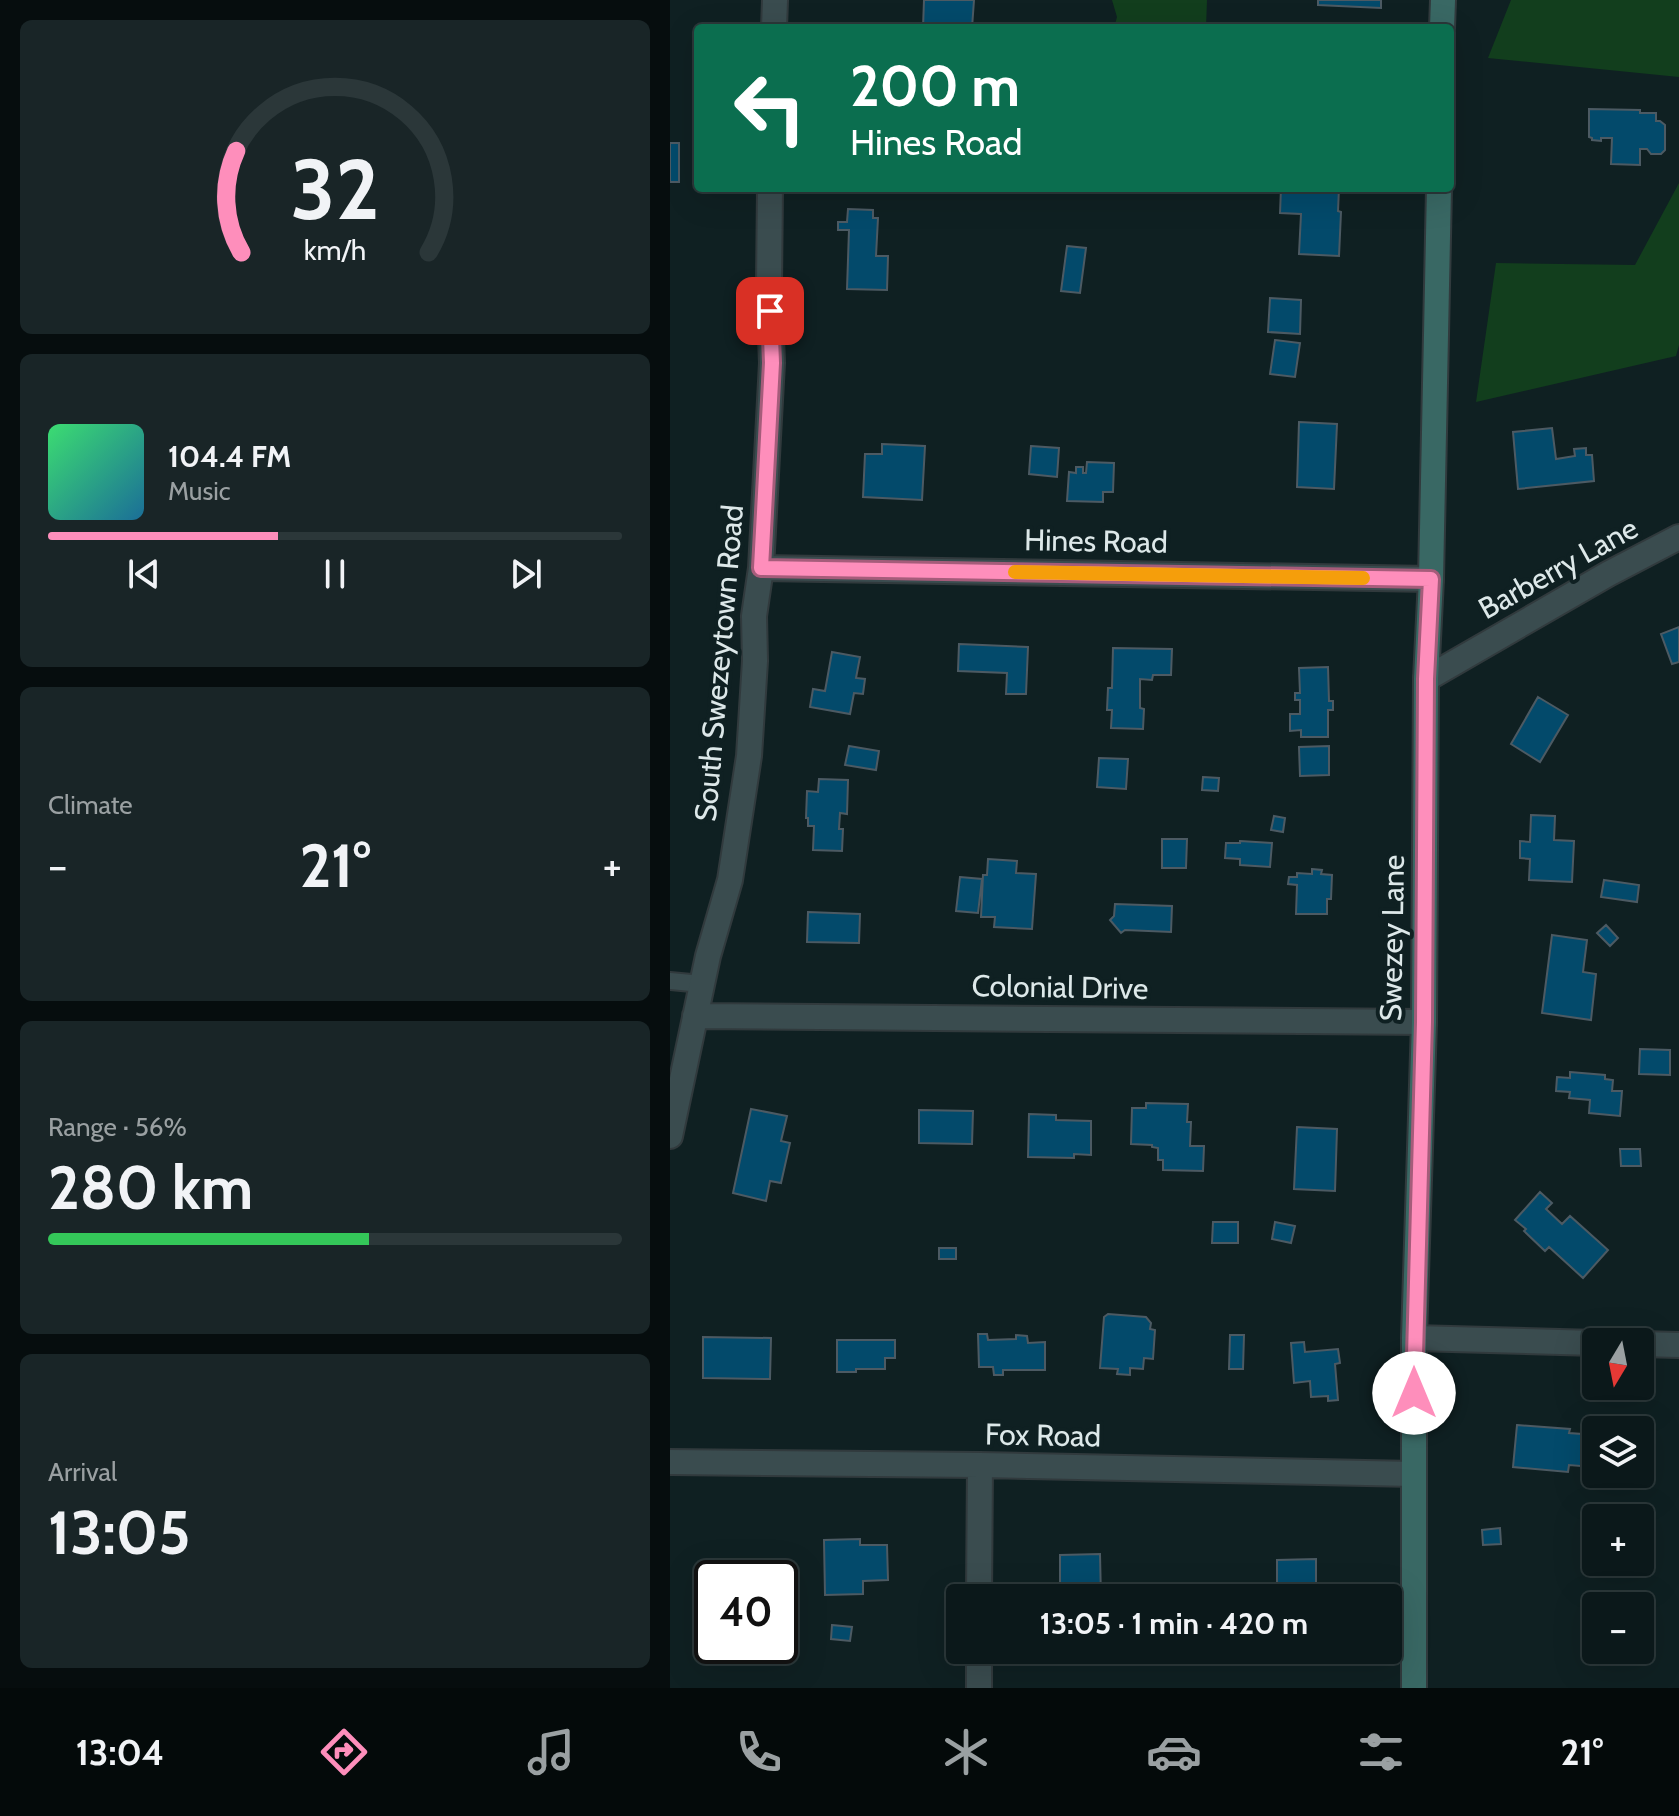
<!DOCTYPE html>
<meta charset="utf-8">
<style>
:root{--surface:#0b181a;--page:#192527;--text:#f1f3f6;--muted:#9aa0a2;--line:#2b3739;--accent:#fe8ebb}
body{margin:0;font-family:Cabin,sans-serif;background:var(--page);color:var(--text);height:100vh;display:flex;flex-direction:column;font-size:30px;white-space:nowrap}
*{box-sizing:border-box;margin:0}
p{font-size:26px;color:var(--muted)}
.icon{flex:none;width:44px;height:44px;fill:none;stroke:currentColor;stroke-width:2;stroke-linecap:round;stroke-linejoin:round}
.map{position:relative;flex:1;overflow:hidden}
.drawer{display:flex;flex-direction:column;gap:20px;padding:20px;background:#060d0e;width:670px}
.drawer>*{flex:none}
.top-card{position:absolute;left:24px;top:24px;width:760px;height:168px;border-radius:8px;box-shadow:0 8px 32px #0002,0 0 0 2px var(--line);background:#0b6e4f;color:#fff;overflow:hidden}
.needle{width:52px;rotate:190deg}
.buttons{position:absolute;left:912px;top:1328px;display:grid;gap:16px}
.buttons a{display:grid;place-items:center;width:72px;height:72px;border-radius:8px;background:var(--surface);box-shadow:0 8px 32px #0002,0 0 0 2px var(--line);font-size:40px}
.speed{position:absolute;left:24px;top:1560px;display:flex;gap:16px;font-size:40px;font-weight:700;text-align:center}
.speed>*{display:grid;place-content:center;width:104px;height:104px;border-radius:50%;background:var(--surface);box-shadow:0 8px 32px #0002,0 0 0 2px var(--line);line-height:1}
.speed .limit{border:4px solid #111;border-radius:12px;background:#fff;color:#111}
.pin{position:absolute;display:grid;place-items:center;width:68px;height:68px;color:#fff;margin:-34px;border-radius:16px;box-shadow:0 4px 12px #0006}
.me{position:absolute;width:88px;margin:-44px;rotate:0deg;stroke-linejoin:round;filter:drop-shadow(0 0 6px #0008)}
.turn{display:flex;align-items:center;gap:28px;height:168px;padding:0 24px;font-size:36px}
.turn .icon{width:104px;height:104px;stroke-width:2.5}
.turn b{display:block;font-size:56px;line-height:68px}
.big{font-size:60px;font-weight:700;line-height:1.1}
.drawer .card{flex:1;display:flex;flex-direction:column;justify-content:center;gap:12px;min-width:0;padding:0 28px;border-radius:12px;background:var(--page)}
.drawer .dial{align-items:center;gap:0}
.dial svg{height:208px;overflow:visible;fill:none;stroke:var(--line);stroke-width:7;stroke-linecap:round;text-anchor:middle}
.dial text{fill:var(--text);stroke:none}
.song{display:flex;align-items:center;gap:24px}
.cover{width:96px;height:96px;border-radius:12px;background:linear-gradient(135deg,hsl(140 70% 55%),hsl(200 70% 35%))}
.played{height:8px;border-radius:4px;background:linear-gradient(90deg,var(--accent) 40%,var(--line) 40%)}
.keys{display:flex;justify-content:space-around;direction:ltr}
.heat{display:flex;justify-content:space-between;align-items:center;font-size:44px;direction:ltr}
.charge{height:12px;border-radius:6px;background:linear-gradient(90deg,#34c759 56%,var(--line) 0)}
.trip{position:absolute;left:276px;top:1584px;width:456px;height:80px;border-radius:8px;background:var(--surface);box-shadow:0 8px 32px #0002,0 0 0 2px var(--line);font-weight:700;line-height:80px;text-align:center}
.tab-bar{display:flex;height:128px;justify-content:space-around;align-items:center;background:#040a0a;color:var(--muted)}
.tab-bar .icon{width:56px;height:56px}
.tab-bar .selected{color:var(--accent)}
.tab-bar b{font-size:36px;color:var(--text)}
main{display:flex;flex:1;min-height:0}
.map>svg:first-child{display:block}
.green{fill:#123e1d}
.building{fill:#034a6b;stroke:#4c5a63;stroke-width:2}
.lines{fill:none;stroke-linecap:round;stroke-linejoin:round}
.lane-casing{stroke:#313a3d;stroke-width:20}
.street-casing{stroke:#313a3d;stroke-width:28}
.secondary-casing{stroke:#313a3d;stroke-width:28}
.lane{stroke:#3a4c4f;stroke-width:16}
.street{stroke:#3a4c4f;stroke-width:24}
.secondary{stroke:#396864;stroke-width:24}
.route-casing{stroke:#a55c7a;stroke-width:20}
.route{stroke:#fe8ebb;stroke-width:14}
.slow{stroke:#f59e0b;stroke-width:14}
.labels{text-anchor:middle;dominant-baseline:central;stroke-width:8;stroke-linejoin:round;paint-order:stroke}
.street-label{font-size:30px;fill:#dde8e9;stroke:#0f2022}
</style>
<main>
<section class="drawer">
<div class="card dial"><svg viewBox="0 0 100 80">
<path d="M14 69A42 42 0 1 1 86 69"/>
<path d="M14 69A42 42 0 0 1 12 30" stroke="#fe8ebb"/>
<text x="50" y="56" font-size="32" font-weight="700">32</text>
<text x="50" y="72" font-size="11">km/h</text>
</svg></div>
<div class="card">
<div class="song"><i class="cover"></i><div><b>104.4 FM</b><p>Music</p></div></div>
<div class="played"></div>
<div class="keys"><svg class="icon" aria-label="previous" viewBox="0 0 24 24"><path d="M18 5L8 12l10 7zM5 5v14"/></svg><svg class="icon" aria-label="pause" viewBox="0 0 24 24"><path d="M8 5v14M16 5v14"/></svg><svg class="icon" aria-label="next" viewBox="0 0 24 24"><path d="M6 5l10 7-10 7zM19 5v14"/></svg></div>
</div>
<div class="card"><p>Climate</p>
<div class="heat"><a>−</a><b class="big">21°</b><a>+</a></div>
</div>
<div class="card"><p>Range · 56%</p><b class="big">280 km</b><div class="charge"></div></div>
<div class="card"><p>Arrival</p><b class="big">13:05</b></div>
</section>
<div class="map">
<svg width="1009" height="1688" viewBox="0 0 1009 1688">
<rect width="100%" height="100%" fill="#0f2022"/>
<!-- green -->
<path class="green" d="M442,0H537L536,28H444L447,17Z
M841,0H1009V77L818,58Z
M1009,183V345L1006,356L806,402L826,263L965,265Z"/>
<!-- building -->
<path class="building" d="M254,0H304L302,28H253Z
M648,0H711V8L648,5Z
M919,109L970,110V113H986V121H990L995,125V150L991,154H981L977,149H970V165L941,164L942,138H931V141L922,140V138L919,137Z
M0,143H9V182H0Z
M611,188H669L668,211L671,212L669,256L629,254L631,214L610,213Z
M178,209L203,210V218H208L206,256H218L217,290L177,289L179,230H168V222H177Z
M397,246L416,248L410,293L391,291Z
M600,298L631,300L630,334L598,332Z
M605,340L630,343L625,377L600,374Z
M629,422L667,424L664,489L627,487Z
M882,428L886,459L905,456L904,449L916,448V455H922L924,481L848,489L843,432Z
M212,444L255,446L252,500L193,497L195,454H212Z
M361,446L389,448L387,477L359,474Z
M417,462L444,463L443,492H433V502L397,501L399,472L406,473V467H413V473H416Z
M1009,627V662L1002,664L991,634Z
M289,644L358,647L356,694H336L337,673L288,671Z
M443,648L502,649L501,675H483L482,680L470,679V708L474,709L473,729L441,728L442,710H437L438,688H442Z
M162,652L190,657L186,678L195,679L193,694L184,693L180,714L140,707L143,689L155,691Z
M658,667L659,701H663V710H658V737H631V730L620,731V714H630V700H625V693H630L629,668Z
M868,697L898,715L870,762L841,744Z
M179,746L209,751L206,770L175,765Z
M659,746V775L630,776L629,747Z
M429,758L458,759L456,789L427,787Z
M533,777L549,778L548,791L532,790Z
M149,779L178,780L177,814L170,813L169,829H173L172,851L143,850L144,826H138V818H136L137,791L148,792Z
M861,815L885,816L884,840L904,841L902,882L859,880L860,859L850,858V841L860,842Z
M604,816L615,818L613,832L601,830Z
M492,839H517L516,868H492Z
M570,841L602,843L600,867L570,865V859L555,858L556,843H570Z
M318,859L347,861L346,873L366,874L362,929L324,927L325,917H311L313,875H317Z
M642,869L652,870L651,874L662,875L661,899H657V914H626L627,885L618,884L619,877H627V873L642,874Z
M290,877L312,879L308,913L286,911Z
M934,880L969,885L967,902L931,897Z
M445,904L502,906L501,932L455,930L451,933L440,920L444,916Z
M138,912L190,914L189,943L137,942Z
M936,925L948,938L940,946L927,933Z
M882,935L917,940L913,972L926,974L921,1020L872,1013Z
M970,1049L1000,1050V1075L969,1074Z
M900,1072L935,1075V1079L943,1080L942,1091H952L950,1116L919,1113L920,1100L899,1098L900,1092L886,1091L887,1077L900,1078Z
M476,1103L518,1104L517,1122H521L520,1146H534L533,1171L493,1170V1160H488V1148L482,1147V1145L461,1144L462,1108H476Z
M81,1109L117,1116L111,1141L120,1143L111,1183L100,1181L96,1201L63,1193Z
M249,1110L303,1111L302,1144L249,1143Z
M359,1114L386,1115V1120L421,1121V1155L404,1154V1158L358,1157Z
M627,1127L667,1129L665,1191L624,1189Z
M950,1149H970L971,1166H951Z
M870,1192L882,1203L876,1209L892,1224L900,1216L938,1250L913,1278L879,1247L875,1251L854,1231L856,1229L845,1220Z
M543,1222H568V1243H542Z
M605,1222L625,1226L621,1243L602,1239Z
M269,1248H286V1259H269Z
M438,1314L476,1317L481,1323L480,1329L485,1330L483,1359L474,1358L473,1369L460,1368V1375L447,1374L448,1369L430,1368L434,1317Z
M308,1334H317L318,1340L346,1339V1335L357,1336L358,1343L375,1342V1370H333V1375H324L323,1367H309Z
M560,1335H574L573,1369H559Z
M33,1337L101,1338L100,1379L33,1378Z
M167,1340H225V1358H215V1369H186V1372H167Z
M634,1342L635,1352L668,1349L670,1363L665,1364L668,1400L658,1401V1396L641,1397L640,1381L624,1383L621,1343Z
M847,1425L900,1429L899,1433L926,1435L923,1467L899,1465L898,1472L843,1467Z
M830,1528L831,1544L813,1545L812,1530Z
M190,1539V1545H217L218,1580L193,1581V1594L155,1595L154,1540Z
M430,1554L431,1598H390V1555Z
M646,1559V1598H599V1583H607V1560Z
M162,1625L182,1627L180,1641L161,1639Z"/>
<g class="lines">
<defs>
<path id="lane" d="M0,981L32,984"/>
<path id="street" d="M104,28L105,0
M91,568L761,579
M756,679L938,574L1009,537
M25,1016L754,1022
M0,1136L38,956L60,880L79,756L85,661L84,616L91,568L102,363L99,286L100,188
M744,1338L926,1343
M970,1344L1009,1345
M0,1462L310,1465L744,1474
M309,1598L310,1465
M309,1688V1650"/>
<path id="secondary" d="M772,28L773,0
M744,1688V1338L754,1022L756,679L761,579L769,188"/>
</defs>
<!-- lane casing -->
<use href="#lane" class="lane-casing"/>
<!-- street casing -->
<use href="#street" class="street-casing"/>
<!-- secondary casing -->
<use href="#secondary" class="secondary-casing"/>
<!-- lane -->
<use href="#lane" class="lane"/>
<!-- street -->
<use href="#street" class="street"/>
<!-- secondary -->
<use href="#secondary" class="secondary"/>
</g>
<g class="lines">
<defs>
<path id="route" d="M100,311L102,363L91,568L761,579L756,679L754,1022L744,1393"/>
</defs>
<!-- route casing -->
<use href="#route" class="route-casing"/>
<!-- route -->
<use href="#route" class="route"/>
<!-- slow -->
<path class="slow" d="M345,572L693,578"/>
</g>
<g class="labels">
<!-- street labels -->
<g class="street-label">
<text transform="translate(426 541) rotate(1)">Hines Road</text>
<text transform="translate(888 568) rotate(-29)">Barberry Lane</text>
<text transform="translate(49 663) rotate(-85)">South Swezeytown Road</text>
<text transform="translate(722 938) rotate(-89)">Swezey Lane</text>
<text transform="translate(390 987) rotate(1)">Colonial Drive</text>
<text transform="translate(373 1435) rotate(1)">Fox Road</text>
</g>
</g>
</svg>
<div class="buttons">
<a><svg class="needle" viewBox="-14 -14 28 28"><path d="M0-13l5 13h-10z" fill="#e53935"/><path d="M0 13l5-13h-10z" fill="#9aa0a2"/></svg></a>
<a><svg class="icon" aria-label="layers" viewBox="0 0 24 24"><path d="M12 4l9 5-9 5-9-5zM3 14l9 5 9-5"/></svg></a>
<a>+</a>
<a>−</a>
</div>
<div class="speed"><div class="limit">40</div></div>
<div class="pin" style="left:100px;top:311px;background:#d93025"><svg class="icon" aria-label="arrive" viewBox="0 0 24 24"><path d="M6 21V4h12l-3 4 3 4H6"/></svg></div>
<svg class="me" style="left:744px;top:1393px" viewBox="-20 -20 40 40"><circle r="19" fill="#fff"/><path d="M0-13L10 11 0 6-10 11z" fill="#fe8ebb"/></svg>
<div class="trip">13:05 · 1 min · 420 m</div>
<div class="top-card">
<div class="turn"><svg class="icon" aria-label="left" viewBox="0 0 24 24"><path d="M17 20v-9H6M10 6l-5 5 5 5"/></svg><div><b>200 m</b>Hines Road</div></div>
</div>
</div>
</main>
<nav class="tab-bar">
<b>13:04</b>
<svg class="icon selected" aria-label="directions" viewBox="0 0 24 24"><path d="M12 3l9 9-9 9-9-9zM9 14v-3h6M13 9l2 2-2 2"/></svg>
<svg class="icon" aria-label="music" viewBox="0 0 24 24"><path d="M9 18V5l10-2v13"/><circle cx="6" cy="18" r="3"/><circle cx="16" cy="16" r="3"/></svg>
<svg class="icon" aria-label="phone" viewBox="0 0 24 24"><path d="M5 4h4l2 5-3 2q2 4 5 5l2-3 5 2v4C11 20 4 13 5 4z"/></svg>
<svg class="icon" aria-label="climate" viewBox="0 0 24 24"><path d="M12 3v18M4 7l16 10M4 17L20 7"/></svg>
<svg class="icon" aria-label="car" viewBox="0 0 24 24"><path d="M5 17H2v-5l4-1 3-4h7l3 4 3 1v5h-3M9 17h6M6 11h13"/><circle cx="7" cy="17" r="2"/><circle cx="17" cy="17" r="2"/></svg>
<svg class="icon" aria-label="filters" viewBox="0 0 24 24"><path d="M4 7h16M4 17h16"/><circle cx="9" cy="7" r="2"/><circle cx="15" cy="17" r="2"/></svg>
<b>21°</b>
</nav>
